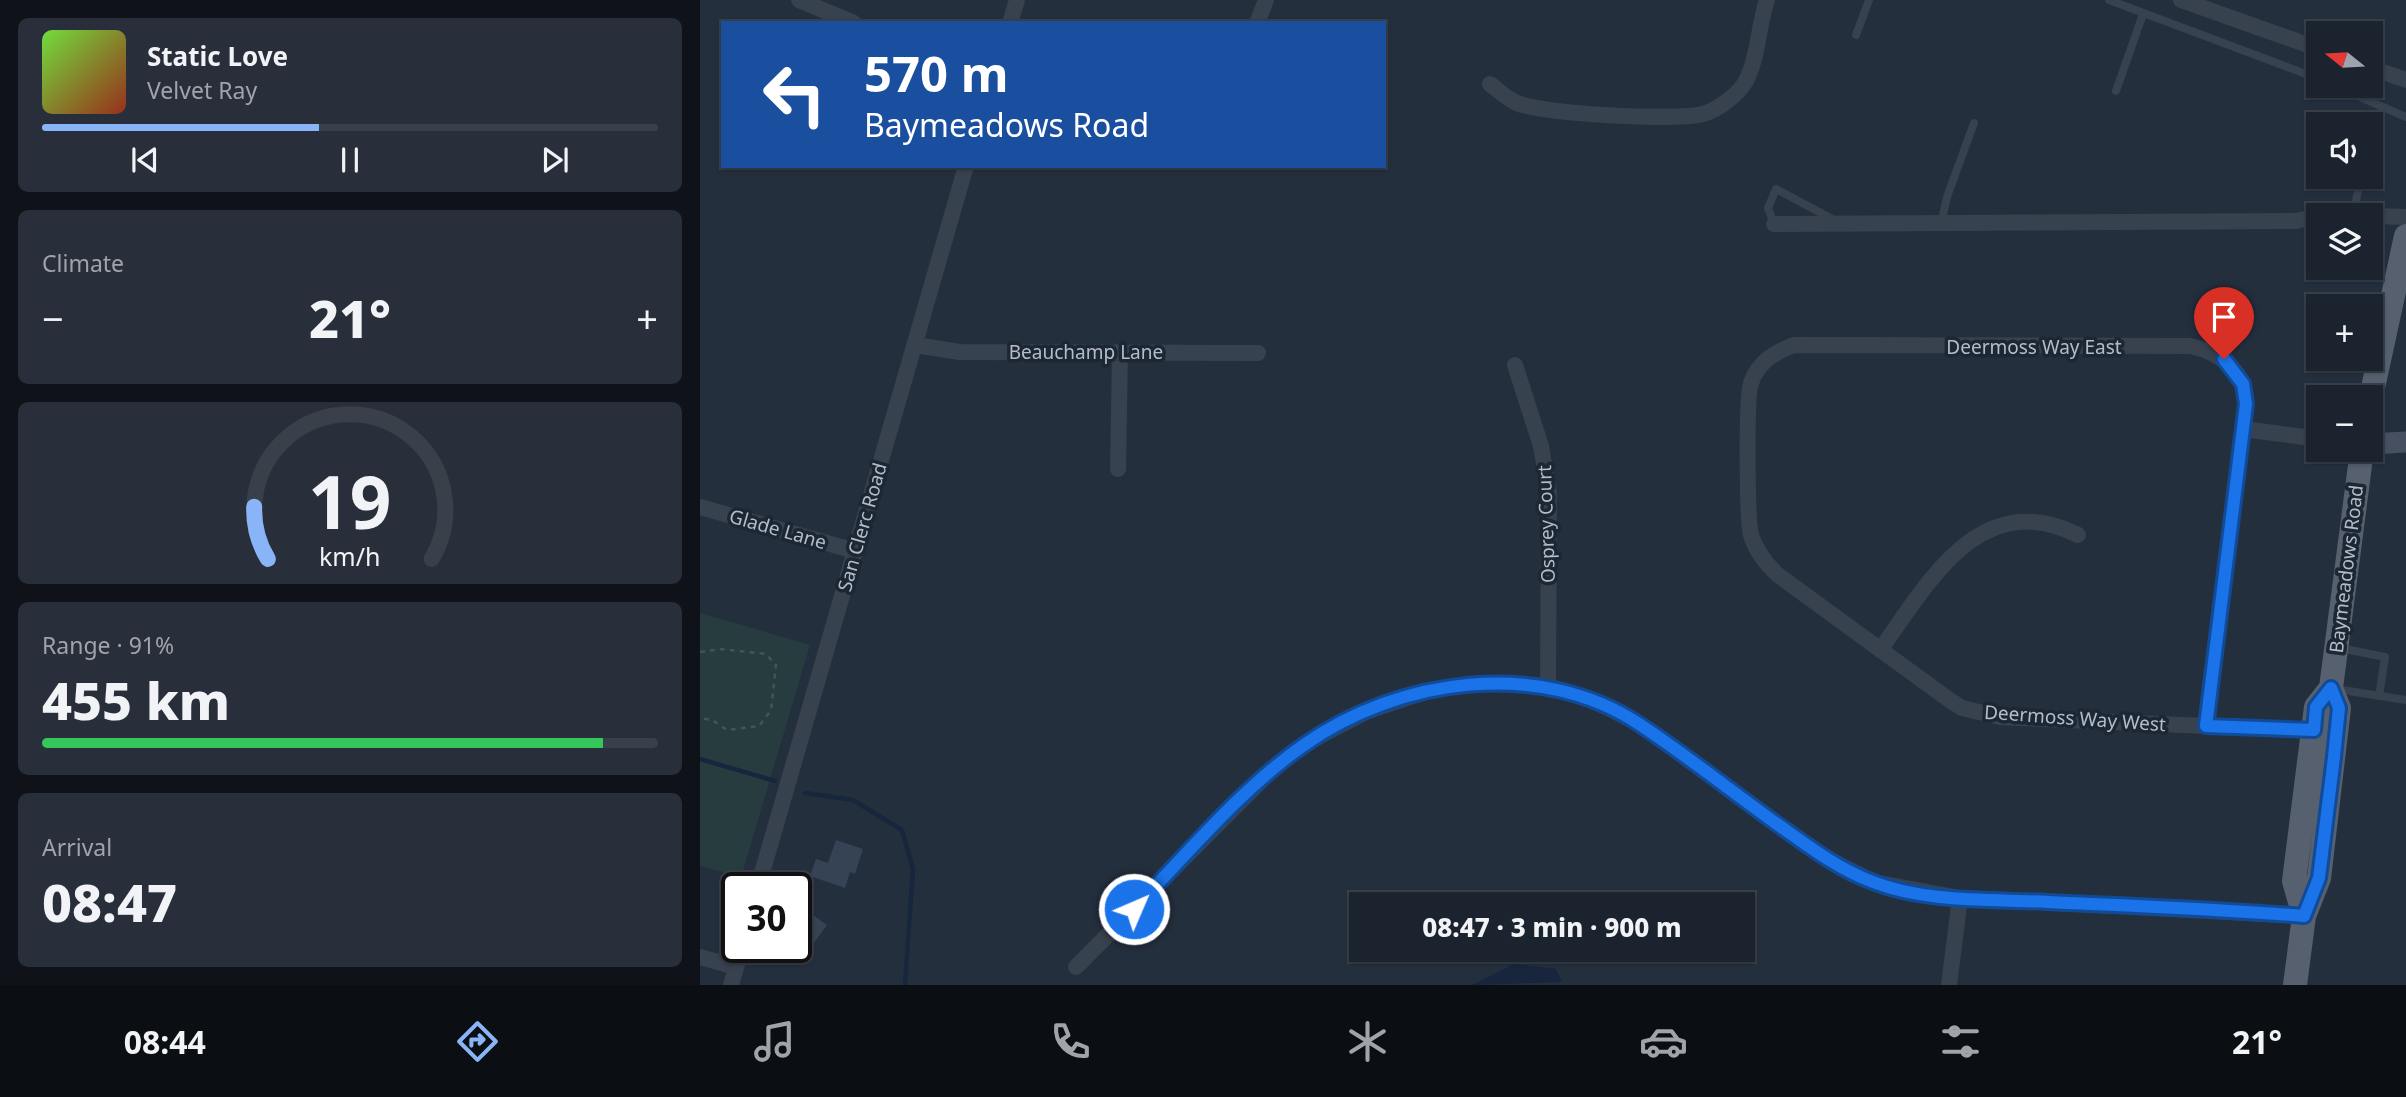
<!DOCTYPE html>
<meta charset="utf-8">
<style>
:root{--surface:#1b232e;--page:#282f3a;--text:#f1f3f6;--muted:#a0a4aa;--line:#39404a;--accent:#8ab4f8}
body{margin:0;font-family:"Noto Sans",sans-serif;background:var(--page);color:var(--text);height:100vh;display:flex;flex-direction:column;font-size:26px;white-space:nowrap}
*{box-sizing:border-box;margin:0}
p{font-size:23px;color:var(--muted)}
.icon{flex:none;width:38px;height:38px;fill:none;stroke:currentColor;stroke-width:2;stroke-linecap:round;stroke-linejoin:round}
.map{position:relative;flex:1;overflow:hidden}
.panel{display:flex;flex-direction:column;gap:18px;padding:18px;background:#0f1319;width:700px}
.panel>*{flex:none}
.banner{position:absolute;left:21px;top:21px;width:665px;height:147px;border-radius:0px;box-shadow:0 2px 5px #0004,0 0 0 2px var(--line);background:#1a4fa0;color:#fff;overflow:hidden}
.needle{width:46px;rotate:288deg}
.fabs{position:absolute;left:1606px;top:21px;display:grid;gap:14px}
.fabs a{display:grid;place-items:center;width:77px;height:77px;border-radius:0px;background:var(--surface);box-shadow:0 2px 5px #0004,0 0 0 2px var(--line);font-size:35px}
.speed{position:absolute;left:21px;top:872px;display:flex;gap:14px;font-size:35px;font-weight:700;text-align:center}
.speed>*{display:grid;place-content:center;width:91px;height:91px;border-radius:50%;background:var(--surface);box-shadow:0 2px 5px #0004,0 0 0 2px var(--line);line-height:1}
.speed .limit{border:4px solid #111;border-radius:10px;background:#fff;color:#111}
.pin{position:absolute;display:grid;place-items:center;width:60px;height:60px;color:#fff;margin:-72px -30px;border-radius:50% 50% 50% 0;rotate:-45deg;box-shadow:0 0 7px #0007}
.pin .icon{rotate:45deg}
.me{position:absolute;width:77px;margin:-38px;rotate:45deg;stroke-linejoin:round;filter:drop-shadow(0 0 5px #0008)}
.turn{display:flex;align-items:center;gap:24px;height:147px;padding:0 28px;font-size:32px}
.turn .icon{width:91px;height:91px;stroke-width:2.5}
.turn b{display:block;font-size:49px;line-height:60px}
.big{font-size:52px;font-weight:800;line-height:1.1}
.panel .widget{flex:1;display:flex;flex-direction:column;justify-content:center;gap:10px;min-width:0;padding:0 24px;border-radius:10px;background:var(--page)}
.panel .dial{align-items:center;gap:0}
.dial svg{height:182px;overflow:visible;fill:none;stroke:var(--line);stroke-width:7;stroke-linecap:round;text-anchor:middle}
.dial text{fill:var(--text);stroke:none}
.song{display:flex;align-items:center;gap:21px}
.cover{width:84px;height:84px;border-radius:10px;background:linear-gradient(135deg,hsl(100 70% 55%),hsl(10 70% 35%))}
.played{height:7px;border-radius:4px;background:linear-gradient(90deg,var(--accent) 45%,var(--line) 45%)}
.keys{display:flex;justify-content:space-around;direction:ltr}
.heat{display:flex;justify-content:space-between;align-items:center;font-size:38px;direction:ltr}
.charge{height:10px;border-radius:5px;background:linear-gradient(90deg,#34c759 91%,var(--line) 0)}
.trip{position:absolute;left:649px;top:892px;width:406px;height:70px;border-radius:0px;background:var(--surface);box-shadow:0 2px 5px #0004,0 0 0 2px var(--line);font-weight:800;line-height:70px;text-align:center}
.tabs{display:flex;height:112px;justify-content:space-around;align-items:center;background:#0b0e12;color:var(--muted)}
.tabs .icon{width:49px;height:49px}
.tabs .selected{color:var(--accent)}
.tabs b{font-size:32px;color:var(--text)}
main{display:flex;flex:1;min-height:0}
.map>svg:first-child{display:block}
.green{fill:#263c3f}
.water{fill:#17263c}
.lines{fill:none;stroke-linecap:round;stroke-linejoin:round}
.stream{stroke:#17263c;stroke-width:4.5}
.building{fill:#364354}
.path{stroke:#3f5557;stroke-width:2.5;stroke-dasharray:5 5;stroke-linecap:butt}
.lane{stroke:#38414e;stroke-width:8}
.street{stroke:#38414e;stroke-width:16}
.secondary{stroke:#465061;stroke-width:21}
.primary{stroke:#56606e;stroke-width:24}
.route-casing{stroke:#114b97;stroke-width:18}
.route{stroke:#1a73e8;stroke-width:12}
.labels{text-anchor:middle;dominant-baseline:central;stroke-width:7;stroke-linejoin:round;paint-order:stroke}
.street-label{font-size:19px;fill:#b4bcc9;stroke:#1d2633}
</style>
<main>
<section class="panel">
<div class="widget">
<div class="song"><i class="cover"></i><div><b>Static Love</b><p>Velvet Ray</p></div></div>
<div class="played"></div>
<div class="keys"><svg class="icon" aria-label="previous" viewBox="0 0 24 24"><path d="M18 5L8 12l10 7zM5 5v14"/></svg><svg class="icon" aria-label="pause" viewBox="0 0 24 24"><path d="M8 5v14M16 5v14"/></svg><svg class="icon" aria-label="next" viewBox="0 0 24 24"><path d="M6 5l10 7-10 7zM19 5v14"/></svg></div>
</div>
<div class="widget"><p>Climate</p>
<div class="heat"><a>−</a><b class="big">21°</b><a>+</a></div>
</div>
<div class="widget dial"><svg viewBox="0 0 100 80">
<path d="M14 69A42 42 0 1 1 86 69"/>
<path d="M14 69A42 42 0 0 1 8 46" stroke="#8ab4f8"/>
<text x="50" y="56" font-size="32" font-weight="700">19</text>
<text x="50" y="72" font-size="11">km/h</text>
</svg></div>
<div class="widget"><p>Range · 91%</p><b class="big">455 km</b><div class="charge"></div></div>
<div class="widget"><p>Arrival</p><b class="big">08:47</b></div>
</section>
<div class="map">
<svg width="1706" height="985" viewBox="0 0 1706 985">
<rect width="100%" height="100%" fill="#242f3e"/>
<!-- green -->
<path class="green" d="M0,613L110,645L41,877L0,866Z"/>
<!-- water -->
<path class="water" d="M814,964L856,969L862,982L772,985Z"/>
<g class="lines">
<!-- stream -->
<path class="stream" d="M0,759L75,781
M105,793L153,800L202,830L213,869L205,985"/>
</g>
<!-- building -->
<path class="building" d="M136,840L163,849L155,874L150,872L145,888L110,876L116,859L128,863Z
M96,903L127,925L107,952L96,944Z"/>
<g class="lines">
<!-- path -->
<path class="path" d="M0,652L21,649L66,654L76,665L71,710L59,726L27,730L12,720L0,718"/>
<!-- lane -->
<path class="lane" d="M1409,0L1619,79
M1156,35L1169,0
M1635,86L1706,117
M1416,91L1443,14
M1671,144L1682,108
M1653,215L1661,177
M1074,224L1068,208L1076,189L1136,221
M1241,224L1247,197L1274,123
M1640,648L1685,657L1679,696
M1636,689L1706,700"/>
<!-- street -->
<path class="street" d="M99,0L154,23
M1481,0L1619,49
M310,23L317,0
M557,23L566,0
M1671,68L1706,80
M790,84C798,90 807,99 817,103C843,114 974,121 1003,114C1017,110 1033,98 1042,87C1058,66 1058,25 1067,0
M1671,216L1706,217
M1074,224L1596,221L1619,216
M215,345L260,352L558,353
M815,365L841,446L849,494L848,686
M1543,429L1619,439
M418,469L420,352
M0,507L155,551
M1180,650C1229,582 1280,486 1378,535
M1506,726L1546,404C1547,371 1519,352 1490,346L1094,345C1075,352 1058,362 1051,383C1046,395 1047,521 1051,535C1056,551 1066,564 1078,575L1248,699L1262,708L1300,717L1600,730H1613
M58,887L266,166
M0,957L36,967
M376,967L569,773L605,744L666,712L722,693L769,684L804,683L848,686L892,700L936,722L1120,855L1174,882L1260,898L1604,916
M31,985L42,947
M1249,985L1260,898"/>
<!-- secondary -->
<path class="secondary" d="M1671,444L1706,442"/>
<!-- primary -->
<path class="primary" d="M1671,397L1706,236
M1604,916L1594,881L1616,707L1631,688
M1595,985L1604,916L1619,878L1639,708L1631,688L1662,450"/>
</g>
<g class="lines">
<defs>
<path id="route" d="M434,909C487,854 542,788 604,745C699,678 839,658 939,724C986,755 1031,791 1077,824C1108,846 1138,869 1173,882C1227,903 1291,899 1348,902C1434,906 1519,909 1604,916L1619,878L1634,757L1639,708L1631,688L1616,707L1614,730L1506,726L1546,404L1543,384L1524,359"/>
</defs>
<!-- route casing -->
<use href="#route" class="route-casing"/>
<!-- route -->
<use href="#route" class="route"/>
</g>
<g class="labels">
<!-- street labels -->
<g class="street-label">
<text x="1334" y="347">Deermoss Way East</text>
<text x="386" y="352">Beauchamp Lane</text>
<text transform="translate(846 524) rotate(-92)">Osprey Court</text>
<text transform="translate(162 527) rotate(-74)">San Clerc Road</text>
<text transform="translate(78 529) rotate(16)">Glade Lane</text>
<text transform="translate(1646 569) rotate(-83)">Baymeadows Road</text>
<text transform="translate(1375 718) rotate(4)">Deermoss Way West</text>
</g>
</g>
</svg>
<div class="fabs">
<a><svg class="needle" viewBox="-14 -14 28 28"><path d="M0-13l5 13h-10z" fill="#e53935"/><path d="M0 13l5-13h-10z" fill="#a0a4aa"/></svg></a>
<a><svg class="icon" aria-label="sound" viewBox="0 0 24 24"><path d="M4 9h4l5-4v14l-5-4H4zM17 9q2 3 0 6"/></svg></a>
<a><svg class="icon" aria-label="layers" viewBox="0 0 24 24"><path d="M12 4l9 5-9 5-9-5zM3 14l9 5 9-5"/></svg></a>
<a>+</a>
<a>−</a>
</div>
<div class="speed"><div class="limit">30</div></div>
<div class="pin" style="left:1524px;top:359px;background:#d93025"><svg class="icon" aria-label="arrive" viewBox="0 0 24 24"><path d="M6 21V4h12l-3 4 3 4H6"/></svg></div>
<svg class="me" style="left:434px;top:909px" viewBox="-20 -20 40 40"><circle r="17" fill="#1a73e8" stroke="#fff" stroke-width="3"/><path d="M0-11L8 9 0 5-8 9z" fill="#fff"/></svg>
<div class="trip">08:47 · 3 min · 900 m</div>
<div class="banner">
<div class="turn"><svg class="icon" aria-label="left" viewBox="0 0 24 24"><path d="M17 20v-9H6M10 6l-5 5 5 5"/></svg><div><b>570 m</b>Baymeadows Road</div></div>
</div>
</div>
</main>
<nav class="tabs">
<b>08:44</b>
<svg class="icon selected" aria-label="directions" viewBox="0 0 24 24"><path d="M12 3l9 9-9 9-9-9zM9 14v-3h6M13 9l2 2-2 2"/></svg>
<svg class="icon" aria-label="music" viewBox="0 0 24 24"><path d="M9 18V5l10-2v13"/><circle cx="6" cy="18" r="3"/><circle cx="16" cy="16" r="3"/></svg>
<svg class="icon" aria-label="phone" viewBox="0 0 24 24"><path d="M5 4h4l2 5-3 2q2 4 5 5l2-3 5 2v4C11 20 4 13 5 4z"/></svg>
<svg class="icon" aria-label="climate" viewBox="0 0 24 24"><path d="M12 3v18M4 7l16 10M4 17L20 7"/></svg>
<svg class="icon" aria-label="car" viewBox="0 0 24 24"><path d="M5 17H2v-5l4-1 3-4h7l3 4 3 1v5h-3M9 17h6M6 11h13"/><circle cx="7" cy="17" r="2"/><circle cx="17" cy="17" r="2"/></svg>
<svg class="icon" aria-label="filters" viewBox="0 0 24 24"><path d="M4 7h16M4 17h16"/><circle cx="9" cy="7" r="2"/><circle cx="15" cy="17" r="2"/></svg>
<b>21°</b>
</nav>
